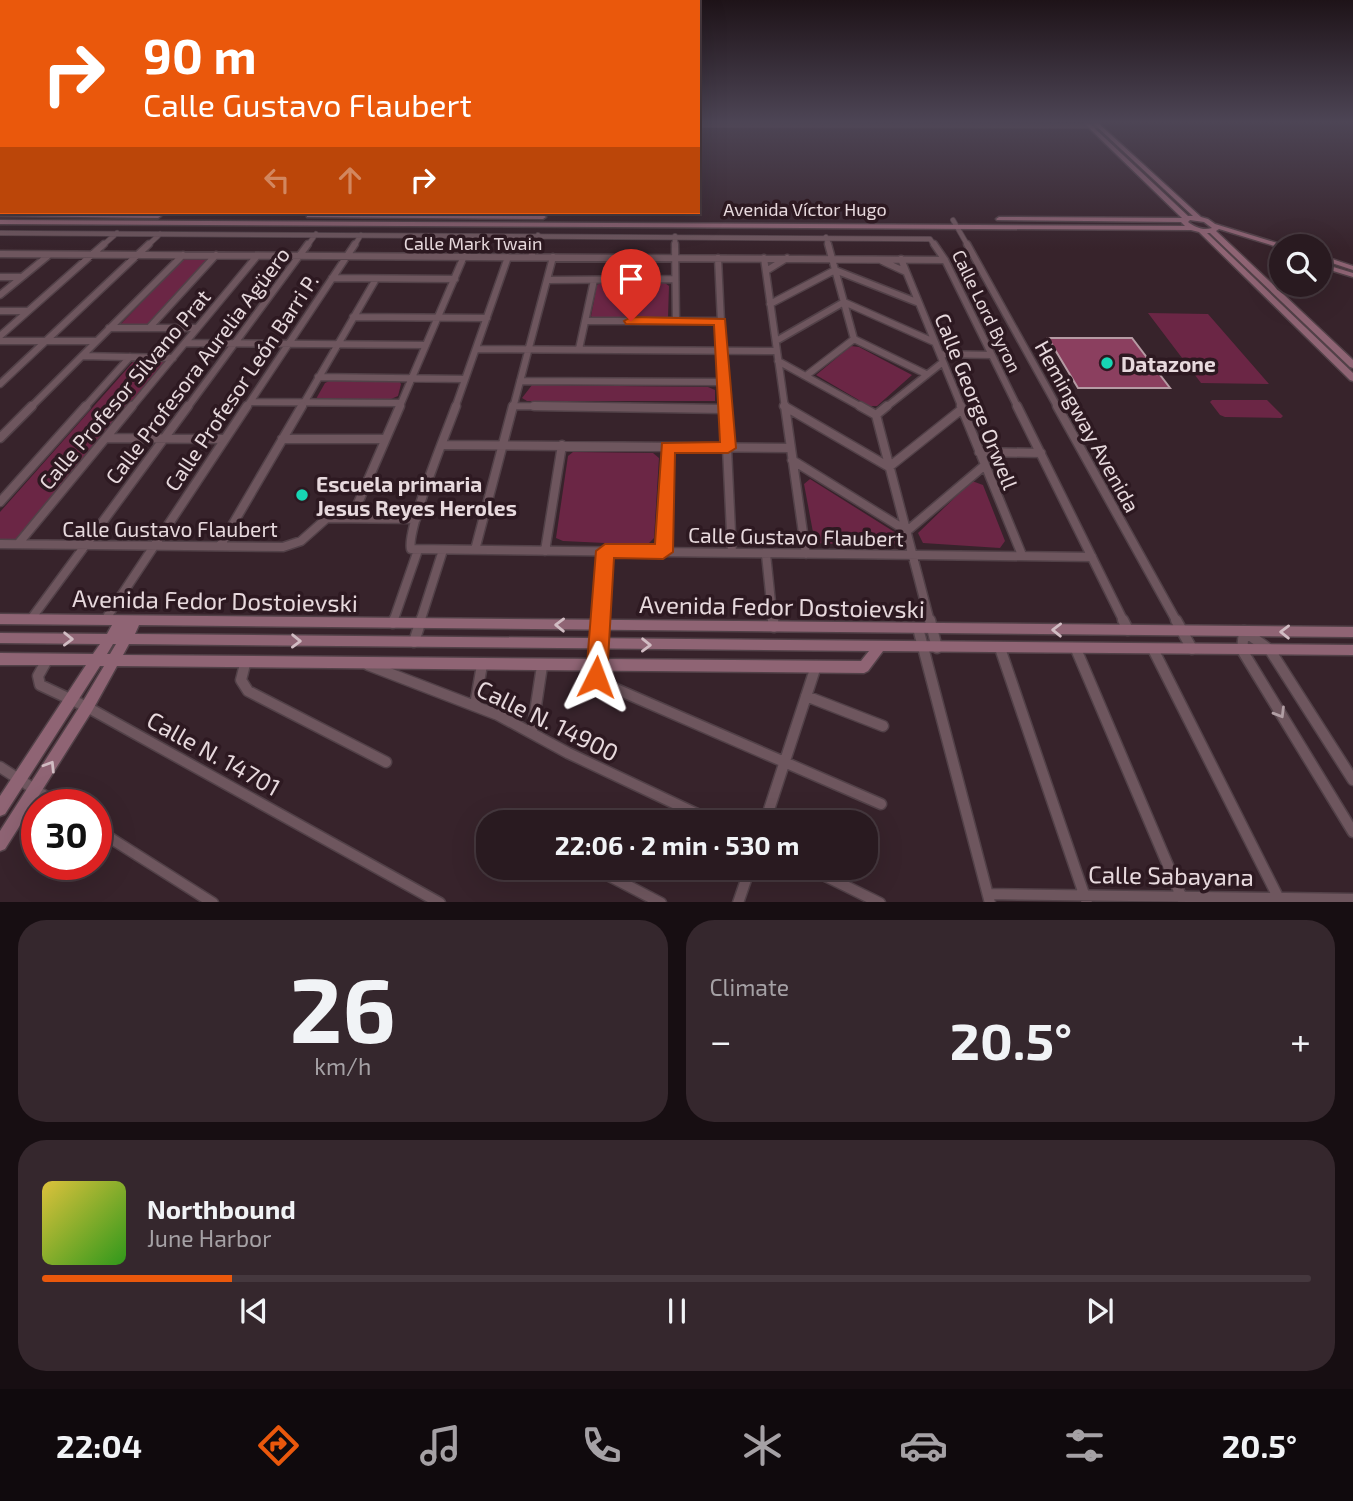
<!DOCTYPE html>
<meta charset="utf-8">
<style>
:root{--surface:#291a20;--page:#35272d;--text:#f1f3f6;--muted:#a5a1a5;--line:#45383e;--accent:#ea580c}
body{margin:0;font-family:"Exo 2",sans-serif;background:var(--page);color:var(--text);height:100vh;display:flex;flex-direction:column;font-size:26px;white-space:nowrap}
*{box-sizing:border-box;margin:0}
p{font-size:23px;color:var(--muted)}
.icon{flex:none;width:38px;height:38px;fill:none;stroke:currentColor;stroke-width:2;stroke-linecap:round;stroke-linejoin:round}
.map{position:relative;height:902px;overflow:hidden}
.side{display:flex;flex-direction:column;gap:18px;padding:18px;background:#170e12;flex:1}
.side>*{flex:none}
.top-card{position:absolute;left:0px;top:0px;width:700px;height:214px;box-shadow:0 7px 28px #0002,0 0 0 2px var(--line);background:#ea580c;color:#fff;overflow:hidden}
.fabs{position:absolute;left:1269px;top:234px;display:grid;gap:14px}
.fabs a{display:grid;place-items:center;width:63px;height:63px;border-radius:50%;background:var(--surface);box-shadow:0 7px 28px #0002,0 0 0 2px var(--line);font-size:35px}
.speed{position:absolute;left:21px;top:789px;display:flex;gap:14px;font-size:35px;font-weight:700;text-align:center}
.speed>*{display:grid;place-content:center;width:91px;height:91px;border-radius:50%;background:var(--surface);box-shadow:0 7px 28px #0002,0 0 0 2px var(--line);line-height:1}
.speed .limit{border:10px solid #d22;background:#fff;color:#111}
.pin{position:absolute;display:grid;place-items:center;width:60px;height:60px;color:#fff;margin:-72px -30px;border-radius:50% 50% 50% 0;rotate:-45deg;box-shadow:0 0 7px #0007}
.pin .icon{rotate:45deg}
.me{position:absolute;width:77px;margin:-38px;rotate:3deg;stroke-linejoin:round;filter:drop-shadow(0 0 5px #0008)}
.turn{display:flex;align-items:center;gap:24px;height:147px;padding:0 28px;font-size:32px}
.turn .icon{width:91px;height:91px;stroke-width:2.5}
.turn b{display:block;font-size:49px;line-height:60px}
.lanes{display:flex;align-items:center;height:66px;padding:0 28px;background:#0003;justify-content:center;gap:35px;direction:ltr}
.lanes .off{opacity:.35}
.big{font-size:52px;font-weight:700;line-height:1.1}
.side .tile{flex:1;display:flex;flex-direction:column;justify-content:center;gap:10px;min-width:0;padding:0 24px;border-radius:28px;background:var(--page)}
.side .dial{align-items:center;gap:0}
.dial b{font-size:91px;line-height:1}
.song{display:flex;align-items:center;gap:21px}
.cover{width:84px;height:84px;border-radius:10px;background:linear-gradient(135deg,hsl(50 70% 55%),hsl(110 70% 35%))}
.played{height:7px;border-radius:4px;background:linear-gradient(90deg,var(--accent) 15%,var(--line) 15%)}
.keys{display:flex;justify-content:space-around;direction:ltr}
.heat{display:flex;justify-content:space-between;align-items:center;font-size:38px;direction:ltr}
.side .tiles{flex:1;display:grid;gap:18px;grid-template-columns:1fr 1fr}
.tile:last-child{grid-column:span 2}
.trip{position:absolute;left:476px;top:810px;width:402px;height:70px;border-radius:28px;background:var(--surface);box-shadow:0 7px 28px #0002,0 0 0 2px var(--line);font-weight:700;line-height:70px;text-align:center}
.menu{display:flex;height:112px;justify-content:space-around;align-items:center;background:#100a0d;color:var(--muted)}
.menu .icon{width:49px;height:49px}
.menu .selected{color:var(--accent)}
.menu b{font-size:32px;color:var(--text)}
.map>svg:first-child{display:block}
.green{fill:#6b2645}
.building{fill:#8b3f5f;stroke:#b69ba4;stroke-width:2}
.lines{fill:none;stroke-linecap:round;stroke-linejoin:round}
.street-far3-casing{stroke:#524148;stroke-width:6}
.street-far2-casing{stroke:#524148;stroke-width:9}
.street-far1-casing{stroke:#524148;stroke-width:11}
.street-casing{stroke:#524148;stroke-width:13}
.secondary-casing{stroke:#524148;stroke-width:3}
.street-far3{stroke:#6e565e;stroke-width:4.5}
.street-far2{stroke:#6e565e;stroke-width:6}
.street-far1{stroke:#6e565e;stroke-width:8}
.street{stroke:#6e565e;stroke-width:10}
.secondary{fill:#8f6474;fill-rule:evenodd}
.oneway{stroke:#d1bcc3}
.oneway2{stroke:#b19ea4}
.route{fill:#ea580c;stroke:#983908;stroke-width:2}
.poi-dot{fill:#17d5b3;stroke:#2d1921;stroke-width:2.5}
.labels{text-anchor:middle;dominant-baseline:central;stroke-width:7;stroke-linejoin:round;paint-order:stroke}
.far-street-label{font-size:18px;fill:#e7d9dd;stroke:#2d1921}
.poi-label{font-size:21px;font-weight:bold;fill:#e7d9dd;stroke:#2d1921;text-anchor:start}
.street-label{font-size:21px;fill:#e7d9dd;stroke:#2d1921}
.near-street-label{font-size:24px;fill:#e7d9dd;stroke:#2d1921}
</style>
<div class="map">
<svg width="1353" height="903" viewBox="0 0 1353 903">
<rect width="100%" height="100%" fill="#37232b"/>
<!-- green -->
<path class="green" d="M184,258H211L148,326H119Z
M600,283H665L669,286L668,317L593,318L591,316L597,285Z
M1148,313L1208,314L1269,384L1201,383Z
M851,346L859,347L912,375L877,406H869L816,375Z
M133,362H166L16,539H0V512Z
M331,380L399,381L401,384L398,396L391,399H316L325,383Z
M532,385L708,387L715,390V401H527L522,398Z
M1212,400H1267L1283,416L1281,418L1225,417L1220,415L1210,402Z
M573,452L653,453L659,458L654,538L647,545L563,541L556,538L568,456Z
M810,479L896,533L898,543L879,546L815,543L804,484Z
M972,481L983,485L1005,541L1000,548L923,543L918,533Z"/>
<!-- building -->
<path class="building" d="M1048,338H1132L1170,388H1078Z"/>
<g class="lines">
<defs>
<path id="street-far3" d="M698,125L1099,126
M953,220L968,246
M0,233L930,239L935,246
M675,236V246
M826,237L829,246
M102,246L117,233
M147,246L160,234
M307,246L316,234
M354,246L361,235
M534,246L538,235"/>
<path id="street-far2" d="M675,244L676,321
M828,244L854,339L926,374
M934,244L945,260L1018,408
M967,244L1058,408
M0,254L945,260
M531,257L535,244
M718,258L725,408
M764,258L785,408
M901,259L962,408
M882,261L906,272
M766,271L787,258
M0,277H20
M332,278L455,279
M547,280L675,279
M0,295L49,255
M770,304L835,270L919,303
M0,311H27
M353,317L487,318
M585,321H721
M109,328H197
M149,328L216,255
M0,336L104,244
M0,341H96
M776,341L844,302L934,342
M185,343L426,345
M476,349L777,351
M579,349L594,280
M940,354L991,355
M82,356L173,358
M778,361L863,408
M807,375L854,339
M318,377L464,379
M520,381L722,382
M0,384L149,244
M250,402L399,403
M514,406L657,408
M784,406L788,408
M30,408L183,255
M84,408L130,357
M131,408L257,256
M187,408L308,244
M246,408L355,244
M301,408L376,279
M399,408L464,256
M455,408L508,257
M513,408L553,257
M885,408L943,362"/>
<path id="street-far1" d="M456,406C447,431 406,530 411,549L1092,557
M534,406L724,409
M725,406L732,553
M784,406L889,467L962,409
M785,406L806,554
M860,406L876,415L930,622
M961,406L1022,555
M1017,406L1124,622
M1057,406L1177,622
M876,415L887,406
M0,438L32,406
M106,438L225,439
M282,439H383
M444,445L790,448
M979,452L1041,453
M792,460L907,531L985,465
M0,502L86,406
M352,517L400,406
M0,544L283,547L301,541L327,518L416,519
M18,544L132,406
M220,546L302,406
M475,550L513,406
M545,551L562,445
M663,552L667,447
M766,554L773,622
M31,619L188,406
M105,620L247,406
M393,622L418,550
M420,622L443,550
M599,622L605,551"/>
<path id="street" d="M599,620L595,666L600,682L881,804
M773,620L774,627
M930,620L937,648
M1123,620L1128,630
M1176,620L1192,649
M393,623L394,620
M918,628L990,903
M414,642L421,620
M1000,648L1087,903
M1076,649L1184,903
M1153,649L1279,899
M47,660L38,676L40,685L87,707L440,903
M245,664L241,680L248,691L386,762
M368,665L498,715L568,753L714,822
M806,696L883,726
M475,705L482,665
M532,732L542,666
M0,767L59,805
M1353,780L1270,650L1244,631L1242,650L1353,832
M765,822L816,666
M96,829L213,903
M594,868L661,903
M809,868L880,903
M988,894L1353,899
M738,903L750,868"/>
<path id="secondary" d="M1084,123H1089L1188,216H1193L1093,123H1098L1201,217L1208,219L1215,224L1287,246L1288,247H1281V248L1219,229L1216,231L1353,360V368L1350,367L1210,233H1207L1353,373V381L1350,380L1199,232L1191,230L0,224V220L1185,226L1181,222L997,220L996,219L999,217L1182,218ZM1190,220L1204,222L1212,228C1203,231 1195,227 1188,222Z
M0,212L158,214L161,216L158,218L0,216Z
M309,214L543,215L546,217L543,219L307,217V215Z
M1320,255L1353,266V270L1320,259Z
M1320,263L1353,273V277L1320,267Z
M0,614L1353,627V637L139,625L135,634L1353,645V655L883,651L868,671L864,673L117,666L92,711L5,849L0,851V831L82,703L104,666H100L5,814L0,816V796L86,665H0V653L93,654L100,644L0,643V633L107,634L112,625L0,624ZM113,644H116L110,654H107ZM129,644L869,651L861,661L123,655Z"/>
</defs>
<!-- street-far3 casing -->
<use href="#street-far3" class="street-far3-casing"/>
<!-- street-far2 casing -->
<use href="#street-far2" class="street-far2-casing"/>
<!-- street-far1 casing -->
<use href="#street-far1" class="street-far1-casing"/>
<!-- street casing -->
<use href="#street" class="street-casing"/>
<!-- secondary casing -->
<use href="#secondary" class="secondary-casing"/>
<!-- street-far3 -->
<use href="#street-far3" class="street-far3"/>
<!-- street-far2 -->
<use href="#street-far2" class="street-far2"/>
<!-- street-far1 -->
<use href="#street-far1" class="street-far1"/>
<!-- street -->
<use href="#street" class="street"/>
<!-- secondary -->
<use href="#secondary" class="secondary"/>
</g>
<!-- one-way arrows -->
<defs><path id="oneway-chevron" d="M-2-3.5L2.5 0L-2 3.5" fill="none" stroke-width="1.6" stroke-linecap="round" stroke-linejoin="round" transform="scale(1.75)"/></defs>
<g class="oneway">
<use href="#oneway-chevron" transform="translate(560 625) rotate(-179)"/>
<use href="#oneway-chevron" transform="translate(1057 630) rotate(-179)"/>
<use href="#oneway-chevron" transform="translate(1285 632) rotate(-179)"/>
<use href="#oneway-chevron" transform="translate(68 639) rotate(1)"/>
<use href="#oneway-chevron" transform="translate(296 641) rotate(1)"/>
<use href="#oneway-chevron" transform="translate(646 645) rotate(1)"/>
<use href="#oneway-chevron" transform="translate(50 766) rotate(-58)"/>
</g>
<use class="oneway2" href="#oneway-chevron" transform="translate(1280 713) rotate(59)"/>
<!-- sky -->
<linearGradient id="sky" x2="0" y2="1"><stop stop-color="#1e1318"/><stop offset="0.49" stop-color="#4d4555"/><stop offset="1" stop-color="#4d4555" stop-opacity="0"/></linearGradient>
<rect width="1353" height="249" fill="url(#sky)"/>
<!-- route -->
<path class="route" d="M631,317L725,319L736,448L728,453H675L673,552L663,559L614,558L607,677L604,684L596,687L589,684L586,677L596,551L605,544H655L662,443L720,442L714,325L626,324L624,321Z"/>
<!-- markers -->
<g class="poi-dot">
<circle cx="1107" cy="363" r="7"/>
<circle cx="302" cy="495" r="7"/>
</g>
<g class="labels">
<!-- far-street labels -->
<g class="far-street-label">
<text x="805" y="209">Avenida Víctor Hugo</text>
<text x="473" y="243">Calle Mark Twain</text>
<text transform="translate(987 311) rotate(64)">Calle Lord Byron</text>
</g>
<!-- poi labels -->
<g class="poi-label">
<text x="1121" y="363">Datazone</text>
<text x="316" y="483">Escuela primaria<tspan x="316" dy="24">Jesus Reyes Heroles</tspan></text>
</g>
<!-- street labels -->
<g class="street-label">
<text transform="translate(197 365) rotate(-53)">Calle Profesora Aurelia Agüero</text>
<text transform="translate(241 382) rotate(-56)">Calle Profesor León Barri P.</text>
<text transform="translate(124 389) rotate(-50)">Calle Profesor Silvano Prat</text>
<text transform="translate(977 401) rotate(68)">Calle George Orwell</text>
<text transform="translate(1088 426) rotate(61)">Hemingway Avenida</text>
<text x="170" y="528">Calle Gustavo Flaubert</text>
<text transform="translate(796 536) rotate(1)">Calle Gustavo Flaubert</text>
</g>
<!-- near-street labels -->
<g class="near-street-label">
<text transform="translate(215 600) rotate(1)">Avenida Fedor Dostoievski</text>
<text transform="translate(782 606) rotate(1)">Avenida Fedor Dostoievski</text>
<text transform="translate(548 720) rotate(26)">Calle N. 14900</text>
<text transform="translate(214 753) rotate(29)">Calle N. 14701</text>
<text transform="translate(1171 875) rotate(1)">Calle Sabayana</text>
</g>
</g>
</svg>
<div class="fabs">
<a><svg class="icon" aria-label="search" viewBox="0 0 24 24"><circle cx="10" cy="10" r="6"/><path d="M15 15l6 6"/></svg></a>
</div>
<div class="speed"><div class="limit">30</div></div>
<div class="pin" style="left:631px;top:321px;background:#d93025"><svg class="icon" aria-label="arrive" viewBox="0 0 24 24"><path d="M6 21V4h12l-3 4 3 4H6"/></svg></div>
<svg class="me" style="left:596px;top:677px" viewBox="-20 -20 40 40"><path d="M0-17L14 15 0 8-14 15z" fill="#ea580c" stroke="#fff" stroke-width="4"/></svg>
<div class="trip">22:06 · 2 min · 530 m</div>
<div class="top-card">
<div class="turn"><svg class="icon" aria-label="right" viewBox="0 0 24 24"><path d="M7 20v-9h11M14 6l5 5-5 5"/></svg><div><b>90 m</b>Calle Gustavo Flaubert</div></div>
<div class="lanes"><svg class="icon off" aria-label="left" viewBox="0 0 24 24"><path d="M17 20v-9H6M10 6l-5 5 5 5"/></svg><svg class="icon off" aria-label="ahead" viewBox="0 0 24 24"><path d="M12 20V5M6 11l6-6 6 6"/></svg><svg class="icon" aria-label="right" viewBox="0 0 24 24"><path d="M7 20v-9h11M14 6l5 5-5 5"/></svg></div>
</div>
</div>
<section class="side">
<div class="tiles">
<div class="tile dial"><b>26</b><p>km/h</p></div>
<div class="tile"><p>Climate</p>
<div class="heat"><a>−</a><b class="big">20.5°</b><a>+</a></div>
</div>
<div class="tile">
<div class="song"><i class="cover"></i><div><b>Northbound</b><p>June Harbor</p></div></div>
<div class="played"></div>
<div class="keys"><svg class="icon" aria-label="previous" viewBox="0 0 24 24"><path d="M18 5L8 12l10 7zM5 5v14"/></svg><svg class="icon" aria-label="pause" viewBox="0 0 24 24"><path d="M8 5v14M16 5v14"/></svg><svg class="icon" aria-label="next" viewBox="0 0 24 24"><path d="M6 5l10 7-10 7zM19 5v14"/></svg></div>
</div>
</div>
</section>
<nav class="menu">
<b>22:04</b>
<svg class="icon selected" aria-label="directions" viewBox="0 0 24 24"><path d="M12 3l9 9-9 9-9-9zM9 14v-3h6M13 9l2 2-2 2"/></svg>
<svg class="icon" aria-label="music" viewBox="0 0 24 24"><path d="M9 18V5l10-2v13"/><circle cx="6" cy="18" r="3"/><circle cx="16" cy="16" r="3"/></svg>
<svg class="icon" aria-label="phone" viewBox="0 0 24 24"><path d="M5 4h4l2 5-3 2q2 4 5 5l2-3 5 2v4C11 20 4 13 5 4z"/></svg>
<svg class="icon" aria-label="climate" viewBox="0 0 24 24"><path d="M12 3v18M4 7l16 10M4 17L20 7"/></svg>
<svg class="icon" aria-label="car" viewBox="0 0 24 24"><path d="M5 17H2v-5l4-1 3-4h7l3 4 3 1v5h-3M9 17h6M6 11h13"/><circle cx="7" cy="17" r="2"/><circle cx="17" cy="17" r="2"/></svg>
<svg class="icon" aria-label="filters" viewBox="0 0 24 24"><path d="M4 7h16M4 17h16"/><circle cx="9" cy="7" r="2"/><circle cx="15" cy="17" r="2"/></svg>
<b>20.5°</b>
</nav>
